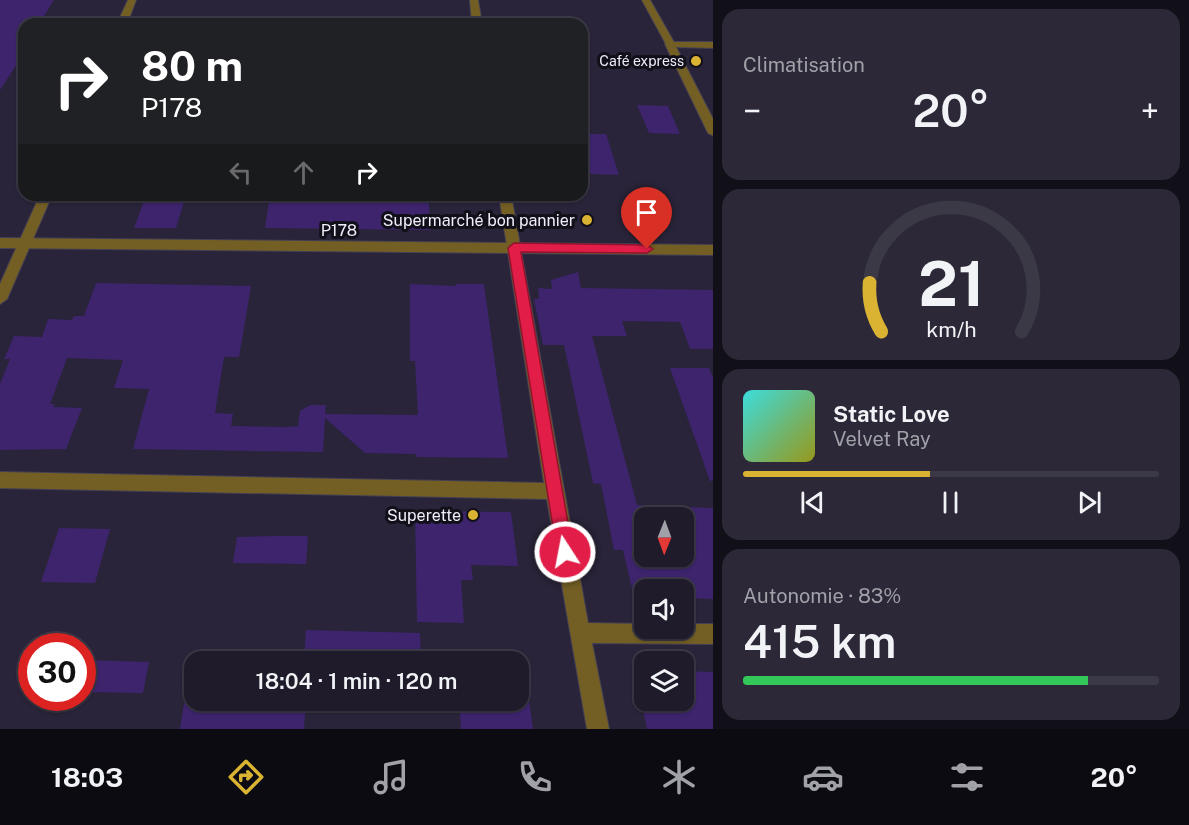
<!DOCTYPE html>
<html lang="fr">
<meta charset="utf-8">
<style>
:root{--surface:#1f1b2b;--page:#2c2837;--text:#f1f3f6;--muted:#a1a1a9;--line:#3c3947;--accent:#dab333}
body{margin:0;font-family:"Public Sans",sans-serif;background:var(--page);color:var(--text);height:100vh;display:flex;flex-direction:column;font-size:22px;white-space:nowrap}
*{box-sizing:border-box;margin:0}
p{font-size:20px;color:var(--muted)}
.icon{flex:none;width:33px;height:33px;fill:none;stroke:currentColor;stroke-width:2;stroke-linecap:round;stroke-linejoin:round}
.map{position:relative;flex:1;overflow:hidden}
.side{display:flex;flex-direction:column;gap:9px;padding:9px;background:#110f18;width:476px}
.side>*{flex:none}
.hud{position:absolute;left:18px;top:18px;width:570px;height:183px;border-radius:18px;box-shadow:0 2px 4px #0004,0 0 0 2px var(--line);background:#202124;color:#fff;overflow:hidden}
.needle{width:39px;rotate:181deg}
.buttons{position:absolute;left:634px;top:507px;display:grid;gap:12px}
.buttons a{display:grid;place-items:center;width:60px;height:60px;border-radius:12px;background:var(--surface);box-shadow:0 2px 4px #0004,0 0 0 2px var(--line);font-size:30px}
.speed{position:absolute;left:18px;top:633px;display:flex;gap:12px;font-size:30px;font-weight:700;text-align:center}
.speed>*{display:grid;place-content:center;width:78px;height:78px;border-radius:50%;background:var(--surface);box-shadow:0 2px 4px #0004,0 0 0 2px var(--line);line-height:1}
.speed .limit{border:9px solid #d22;background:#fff;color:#111}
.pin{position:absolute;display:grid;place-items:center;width:51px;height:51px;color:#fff;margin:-62px -26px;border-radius:50% 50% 50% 0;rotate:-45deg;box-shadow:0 0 6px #0007}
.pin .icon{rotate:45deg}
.me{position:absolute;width:66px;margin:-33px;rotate:349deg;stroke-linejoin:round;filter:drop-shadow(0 0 4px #0008)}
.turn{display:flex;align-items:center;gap:21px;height:126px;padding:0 24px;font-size:27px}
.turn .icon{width:78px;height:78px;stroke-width:2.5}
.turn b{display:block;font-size:42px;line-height:51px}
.lanes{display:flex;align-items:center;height:57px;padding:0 24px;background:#0003;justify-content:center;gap:30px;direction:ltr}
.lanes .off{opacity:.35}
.big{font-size:45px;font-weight:600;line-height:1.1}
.side .card{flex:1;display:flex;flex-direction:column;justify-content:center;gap:9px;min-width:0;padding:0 21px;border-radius:18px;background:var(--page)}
.side .dial{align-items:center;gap:0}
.dial svg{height:156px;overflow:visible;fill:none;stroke:var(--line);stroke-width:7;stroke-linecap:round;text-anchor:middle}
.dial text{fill:var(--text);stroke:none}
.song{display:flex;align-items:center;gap:18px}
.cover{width:72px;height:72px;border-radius:9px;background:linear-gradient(135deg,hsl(180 70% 55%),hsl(60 70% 35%))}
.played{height:6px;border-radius:3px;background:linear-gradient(90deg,var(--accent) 45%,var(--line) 45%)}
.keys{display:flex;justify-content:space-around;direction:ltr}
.heat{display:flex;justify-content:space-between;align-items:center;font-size:33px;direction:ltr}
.charge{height:9px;border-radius:4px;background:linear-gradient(90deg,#34c759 83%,var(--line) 0)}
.trip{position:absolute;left:184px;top:651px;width:345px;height:60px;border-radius:18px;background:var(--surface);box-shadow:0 2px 4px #0004,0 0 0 2px var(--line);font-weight:600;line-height:60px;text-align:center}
.dock{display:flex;height:96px;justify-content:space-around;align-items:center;background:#0c0b11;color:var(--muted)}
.dock .icon{width:42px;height:42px}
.dock .on{color:var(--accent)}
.dock b{font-size:27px;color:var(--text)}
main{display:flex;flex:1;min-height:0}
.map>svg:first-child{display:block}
.building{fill:#3d246d;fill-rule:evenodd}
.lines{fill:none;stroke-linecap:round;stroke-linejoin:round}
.minor-casing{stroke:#454054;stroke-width:2}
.tertiary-casing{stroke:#454054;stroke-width:2}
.minor{fill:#735f24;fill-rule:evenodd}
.tertiary{fill:#735f24;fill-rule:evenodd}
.route{fill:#e11d48;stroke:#92132f;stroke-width:1.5}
.poi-dot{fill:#dab333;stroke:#110f18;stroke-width:2}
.labels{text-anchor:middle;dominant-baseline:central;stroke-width:6;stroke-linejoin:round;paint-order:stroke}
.far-poi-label{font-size:14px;fill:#f1eefc;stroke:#110f18;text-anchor:end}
.poi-label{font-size:16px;fill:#f1eefc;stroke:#110f18;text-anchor:end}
.street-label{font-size:16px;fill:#f1eefc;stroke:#110f18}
</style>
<main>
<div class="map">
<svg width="714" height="729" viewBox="0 0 714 729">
<rect width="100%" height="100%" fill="#292439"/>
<!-- building -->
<path class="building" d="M0,0H54L39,24H24V53L0,90Z
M637,105L668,106L680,134L649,133Z
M582,134H606L619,175L591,174L587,164H582Z
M146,195H186L176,228H134Z
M270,195H428L431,230L265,228Z
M578,272L581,288L714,290V349H690L680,322L622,321L627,336H592L637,505L714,508V599L684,598V590H645V597H634L623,550H614L601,484L593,483L564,345H543L534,299H539L538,288L552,289L551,280ZM645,518H684V556H645Z
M96,283L251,286L239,357H224L215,413L233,414L231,426L288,427L298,426L300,411L310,405H326L325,414L418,415L415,361H410V284L456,286V284H484L508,458L416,457V454L365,453L325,418L323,452L133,449L149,389L114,388L123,360L67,358L50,404H55L53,407L82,408L66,449L0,450V384L10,359H4L14,336L42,337L48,319L72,320L74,316H84Z
M670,368H709L714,380V480L710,481Z
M415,511L511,512L518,566L471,565L473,580H461L464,623L417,622Z
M59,528L110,529L95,583L41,582Z
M278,536H308L306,564L233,563L237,537Z
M306,630L420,633L421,662L304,660Z
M82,660L149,662L143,693L82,692Z
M191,660L229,661L195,662V700H306L304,729H180Z
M635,670H645V700H684V671L714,672V729H647Z
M459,700H529L533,729H461Z"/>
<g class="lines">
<defs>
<path id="minor" d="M128,0H136L127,24H117Z
M470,0H478L482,24H472Z
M642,0H650L675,44L673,46H667Z
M40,195H52L7,299L0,304V284Z
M499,195H511L588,623L645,624V628H684V624H714V644L592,643L609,729H587L547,499L0,488V472L544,483Z"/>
<path id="tertiary" d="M667,42H714V48L676,47L714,121V136L708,133L665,44Z
M0,238L714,245V255L0,248Z"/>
</defs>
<!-- minor casing -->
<use href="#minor" class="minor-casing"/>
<!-- tertiary casing -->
<use href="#tertiary" class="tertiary-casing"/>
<!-- minor -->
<use href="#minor" class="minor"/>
<!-- tertiary -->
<use href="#tertiary" class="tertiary"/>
</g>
<!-- route -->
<path class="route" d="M514,243L647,245L653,249L647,253L521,252L573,552L571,558L565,560L559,558L557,552L508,248Z"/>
<!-- markers -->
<g class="poi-dot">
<circle cx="696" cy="61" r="6"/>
<circle cx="587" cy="220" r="6"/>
<circle cx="473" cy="515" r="6"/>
</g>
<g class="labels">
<!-- far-poi labels -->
<g class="far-poi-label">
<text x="684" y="61">Café express</text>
</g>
<!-- poi labels -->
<g class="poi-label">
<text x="575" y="220">Supermarché bon pannier</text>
<text x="461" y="515">Superette</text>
</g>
<!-- street labels -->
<g class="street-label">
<text x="339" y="230">P178</text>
</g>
</g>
</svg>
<div class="buttons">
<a><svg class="needle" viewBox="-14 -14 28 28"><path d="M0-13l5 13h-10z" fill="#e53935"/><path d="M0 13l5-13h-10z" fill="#a1a1a9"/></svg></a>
<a><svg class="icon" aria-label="sound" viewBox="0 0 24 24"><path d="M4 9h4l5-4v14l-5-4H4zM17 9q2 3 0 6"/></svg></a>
<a><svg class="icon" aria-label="layers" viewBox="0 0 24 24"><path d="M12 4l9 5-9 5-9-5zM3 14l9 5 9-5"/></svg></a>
</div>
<div class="speed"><div class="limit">30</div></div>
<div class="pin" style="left:647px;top:249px;background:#d93025"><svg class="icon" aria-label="arrive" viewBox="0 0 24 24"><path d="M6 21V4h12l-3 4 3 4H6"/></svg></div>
<svg class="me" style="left:565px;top:552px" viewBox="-20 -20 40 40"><circle r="17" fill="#e11d48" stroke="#fff" stroke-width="3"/><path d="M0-11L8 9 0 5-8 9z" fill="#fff"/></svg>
<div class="trip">18:04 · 1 min · 120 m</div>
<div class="hud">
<div class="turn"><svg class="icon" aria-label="right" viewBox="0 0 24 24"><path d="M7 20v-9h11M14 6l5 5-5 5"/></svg><div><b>80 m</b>P178</div></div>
<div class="lanes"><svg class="icon off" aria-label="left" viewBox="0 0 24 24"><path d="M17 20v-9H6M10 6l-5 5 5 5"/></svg><svg class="icon off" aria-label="ahead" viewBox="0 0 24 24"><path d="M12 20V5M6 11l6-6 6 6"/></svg><svg class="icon" aria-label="right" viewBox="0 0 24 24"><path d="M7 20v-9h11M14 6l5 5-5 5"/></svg></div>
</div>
</div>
<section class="side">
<div class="card"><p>Climatisation</p>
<div class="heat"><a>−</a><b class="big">20°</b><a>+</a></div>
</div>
<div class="card dial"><svg viewBox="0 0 100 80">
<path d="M14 69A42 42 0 1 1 86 69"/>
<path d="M14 69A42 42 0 0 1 8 44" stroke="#dab333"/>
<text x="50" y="56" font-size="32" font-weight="700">21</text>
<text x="50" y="72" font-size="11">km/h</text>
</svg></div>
<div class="card">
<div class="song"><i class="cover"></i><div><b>Static Love</b><p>Velvet Ray</p></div></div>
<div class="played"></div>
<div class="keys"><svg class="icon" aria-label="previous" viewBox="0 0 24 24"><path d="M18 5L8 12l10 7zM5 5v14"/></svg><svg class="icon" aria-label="pause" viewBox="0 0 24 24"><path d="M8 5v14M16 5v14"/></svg><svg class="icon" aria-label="next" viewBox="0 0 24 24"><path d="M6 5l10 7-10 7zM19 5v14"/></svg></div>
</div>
<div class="card"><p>Autonomie · 83%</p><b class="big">415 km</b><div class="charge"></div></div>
</section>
</main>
<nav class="dock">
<b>18:03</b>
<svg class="icon on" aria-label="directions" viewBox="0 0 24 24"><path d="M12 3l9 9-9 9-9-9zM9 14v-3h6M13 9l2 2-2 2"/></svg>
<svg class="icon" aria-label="music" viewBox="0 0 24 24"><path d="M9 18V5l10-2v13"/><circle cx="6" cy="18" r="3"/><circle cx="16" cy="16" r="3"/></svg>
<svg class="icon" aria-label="phone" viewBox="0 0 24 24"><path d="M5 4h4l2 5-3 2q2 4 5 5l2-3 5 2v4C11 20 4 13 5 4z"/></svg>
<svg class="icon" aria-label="climate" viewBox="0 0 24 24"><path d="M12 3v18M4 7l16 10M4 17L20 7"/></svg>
<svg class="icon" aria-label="car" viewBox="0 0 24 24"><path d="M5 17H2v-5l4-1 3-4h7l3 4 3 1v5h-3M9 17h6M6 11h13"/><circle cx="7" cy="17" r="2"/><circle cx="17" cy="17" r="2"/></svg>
<svg class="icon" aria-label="filters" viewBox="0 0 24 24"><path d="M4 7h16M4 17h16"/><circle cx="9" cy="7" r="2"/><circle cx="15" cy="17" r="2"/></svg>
<b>20°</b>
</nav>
